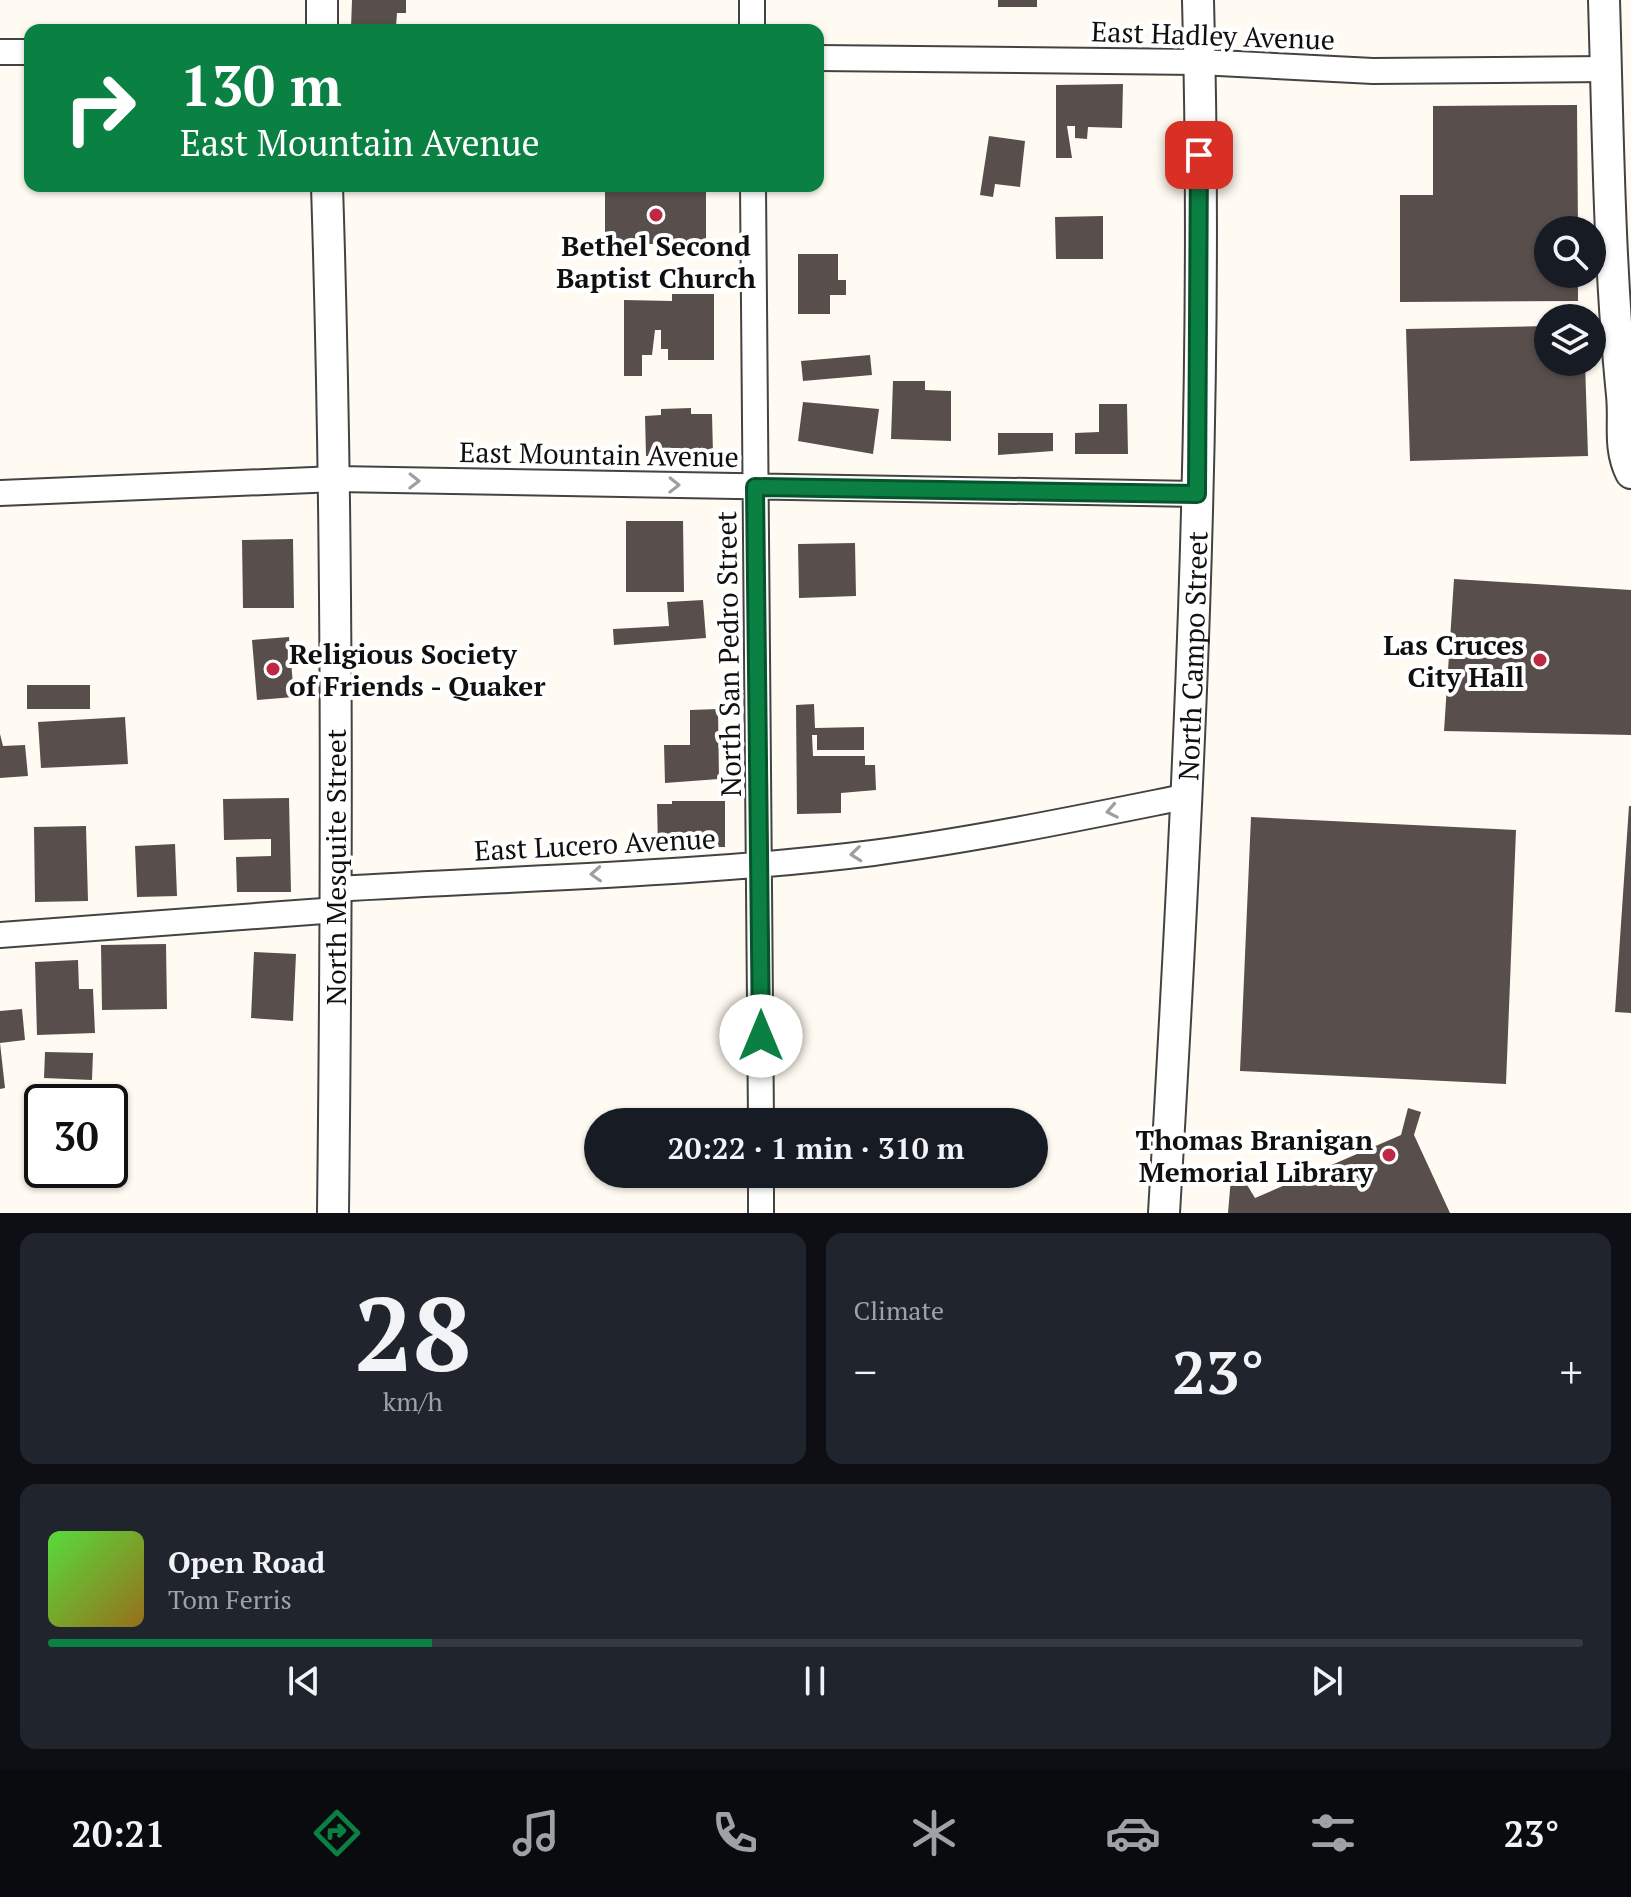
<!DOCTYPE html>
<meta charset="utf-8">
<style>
:root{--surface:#171b24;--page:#20242c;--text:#f1f3f6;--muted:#9ea1a6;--line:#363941;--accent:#0b8043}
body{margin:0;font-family:"PT Serif",serif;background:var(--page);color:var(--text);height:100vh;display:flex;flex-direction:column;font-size:30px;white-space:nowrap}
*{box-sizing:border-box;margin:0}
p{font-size:26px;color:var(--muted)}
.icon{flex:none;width:44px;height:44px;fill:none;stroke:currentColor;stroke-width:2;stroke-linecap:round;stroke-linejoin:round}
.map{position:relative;height:1213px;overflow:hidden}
.details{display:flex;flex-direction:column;gap:20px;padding:20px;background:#0d0f14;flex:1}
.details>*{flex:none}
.guide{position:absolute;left:24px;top:24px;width:800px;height:168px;border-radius:16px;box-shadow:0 2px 6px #0004;background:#0b8043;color:#fff;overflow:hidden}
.tools{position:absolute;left:1534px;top:216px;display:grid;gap:16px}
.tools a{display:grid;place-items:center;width:72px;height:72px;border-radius:50%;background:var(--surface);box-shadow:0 2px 6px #0004;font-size:40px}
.speed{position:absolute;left:24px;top:1084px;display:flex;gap:16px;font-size:40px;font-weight:700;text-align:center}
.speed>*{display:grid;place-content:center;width:104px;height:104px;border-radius:50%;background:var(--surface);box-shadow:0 2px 6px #0004;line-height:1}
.speed .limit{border:4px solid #111;border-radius:12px;background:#fff;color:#111}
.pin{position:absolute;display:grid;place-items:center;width:68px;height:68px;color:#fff;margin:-34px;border-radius:16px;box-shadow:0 4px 12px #0006}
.me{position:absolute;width:88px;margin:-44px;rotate:0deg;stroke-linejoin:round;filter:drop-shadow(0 0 6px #0008)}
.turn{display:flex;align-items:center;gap:28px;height:168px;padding:0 24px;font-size:36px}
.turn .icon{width:104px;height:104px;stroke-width:2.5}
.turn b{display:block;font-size:56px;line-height:68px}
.big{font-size:60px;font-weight:700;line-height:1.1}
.details .tile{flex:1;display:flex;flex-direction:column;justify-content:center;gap:12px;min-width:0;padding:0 28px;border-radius:16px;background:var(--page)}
.details .dial{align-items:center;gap:0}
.dial b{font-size:104px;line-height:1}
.song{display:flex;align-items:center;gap:24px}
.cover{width:96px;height:96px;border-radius:12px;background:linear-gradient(135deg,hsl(110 70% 55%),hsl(40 70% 35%))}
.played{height:8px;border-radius:4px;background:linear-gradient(90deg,var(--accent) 25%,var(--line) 25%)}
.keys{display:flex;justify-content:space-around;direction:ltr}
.heat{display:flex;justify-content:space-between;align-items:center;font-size:44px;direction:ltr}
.details .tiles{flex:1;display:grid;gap:20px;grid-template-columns:1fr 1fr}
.tile:last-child{grid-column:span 2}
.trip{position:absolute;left:584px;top:1108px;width:464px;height:80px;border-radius:40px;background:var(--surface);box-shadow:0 2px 6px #0004;font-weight:700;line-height:80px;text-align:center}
.menu{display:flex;height:128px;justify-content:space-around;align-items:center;background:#090b0e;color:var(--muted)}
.menu .icon{width:56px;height:56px}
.menu .current{color:var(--accent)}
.menu b{font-size:36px;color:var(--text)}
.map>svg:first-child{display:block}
.building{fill:#584f4c}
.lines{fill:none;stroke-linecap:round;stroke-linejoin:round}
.minor-casing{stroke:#434343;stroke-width:28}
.tertiary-casing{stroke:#434343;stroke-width:34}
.minor{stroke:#fff;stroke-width:24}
.tertiary{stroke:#fff;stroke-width:30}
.oneway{stroke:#9f9f9f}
.route-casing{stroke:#07532c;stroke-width:20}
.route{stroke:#0b8043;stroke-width:14}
.poi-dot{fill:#bf2842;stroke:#fff;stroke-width:3}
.labels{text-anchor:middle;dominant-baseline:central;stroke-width:8;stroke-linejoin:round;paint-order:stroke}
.street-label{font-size:28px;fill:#101010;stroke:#fff}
.poi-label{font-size:28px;font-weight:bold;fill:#101010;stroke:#fff;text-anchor:end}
</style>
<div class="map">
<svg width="1631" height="1213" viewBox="0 0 1631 1213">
<rect width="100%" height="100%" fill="#fffbf2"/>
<!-- building -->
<path class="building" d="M352,0H406V13H397L396,27H351Z
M998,0H1037V7H998Z
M1123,84L1122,128L1088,127L1087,139L1075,138V126H1067L1072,158H1056V85Z
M1577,105L1578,230H1548V274H1578V301L1400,302V195H1433V106Z
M989,136L1025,141L1020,187L995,184L993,197L980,195Z
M605,186H706V249H673V244H605Z
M1103,216V259H1056L1055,217Z
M798,254H838V280H846V295H830V314H798Z
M672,294H714V360H668V349H661V330H655L652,355H642V376H624V300L672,301Z
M1548,326V362H1585L1588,456L1410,461L1406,329Z
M870,355L872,375L803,381L801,361Z
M893,381H925V390L951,391V441L891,439Z
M803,402L879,409L873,454L798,441Z
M1099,404H1127L1128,454H1075V433L1099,432Z
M691,408V414H712L713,454L646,456L645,416L661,415V409Z
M998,433H1053V451L998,455Z
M626,521H683L684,592H626Z
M293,539L294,608H243L242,540Z
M855,543L856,596L799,598L798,544Z
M1454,579L1631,590V735L1444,731Z
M703,600L706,638L614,645L613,629L669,626L667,602Z
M289,637L294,697L257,700L252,640Z
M27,685H90V709H27Z
M814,704L815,728L864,727V750H817V735H812L813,756H865V765H875L876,790L841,793V813L797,814L796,705Z
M718,709L719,779L665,783L664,745H690V710Z
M125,717L128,764L41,768L38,722Z
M0,734L3,746L25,745L28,776L0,778Z
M289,798L291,892H237L236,857L271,856V839L224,840L223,799Z
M672,801H725V847L658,848L657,804H672Z
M1629,806H1631V1013L1615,1012Z
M1251,817L1516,830L1506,1084L1240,1071Z
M86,826L88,901L35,902L34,827Z
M175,844L177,896L137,897L135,846Z
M166,944L167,1009L102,1010L101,945Z
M254,952L296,954L293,1021L251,1018Z
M78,960L79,989H93L95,1033L37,1035L35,962Z
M22,1009L25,1040L0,1043V1011Z
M0,1043L5,1088L0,1089Z
M45,1052L93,1053L92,1080L44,1078Z
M62,1096L103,1098V1102H62Z
M1408,1108L1421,1112L1414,1135L1450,1213H1228L1231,1178L1241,1175L1255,1198L1401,1135Z"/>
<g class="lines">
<defs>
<path id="minor" d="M752,30V0
M0,52H30
M818,58L1199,62L1373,71L1606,69
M753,186L761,1122
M0,493L336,479L1197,494
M336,889C515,878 695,875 873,853C979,839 1084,817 1189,796
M0,935L337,910
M761,1174V1213"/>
<g id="tertiary">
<path d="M322,0V30"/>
<path d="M1604,0C1608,132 1609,264 1622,395C1625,423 1618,447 1631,473"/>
<path d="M327,186C338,528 337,871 333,1213"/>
<path id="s1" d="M1164,1213C1188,809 1209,404 1198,0"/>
</g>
</defs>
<!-- minor casing -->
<use href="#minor" class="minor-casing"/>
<!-- tertiary casing -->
<use href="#tertiary" class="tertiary-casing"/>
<!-- minor -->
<use href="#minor" class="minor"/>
<!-- tertiary -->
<use href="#tertiary" class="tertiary"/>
</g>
<!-- one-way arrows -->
<defs><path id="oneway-chevron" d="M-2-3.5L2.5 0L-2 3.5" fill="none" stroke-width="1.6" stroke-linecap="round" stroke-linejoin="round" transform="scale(2)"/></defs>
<g class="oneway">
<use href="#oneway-chevron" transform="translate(414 481) rotate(1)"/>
<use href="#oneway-chevron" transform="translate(674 485) rotate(1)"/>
<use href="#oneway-chevron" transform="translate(1112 811) rotate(169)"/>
<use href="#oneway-chevron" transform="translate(856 854) rotate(174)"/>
<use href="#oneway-chevron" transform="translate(596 874) rotate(177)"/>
</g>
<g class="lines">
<defs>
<path id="route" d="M761,1036L755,487L1197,494L1199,155"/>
</defs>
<!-- route casing -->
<use href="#route" class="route-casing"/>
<!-- route -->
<use href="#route" class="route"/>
</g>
<!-- markers -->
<g class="poi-dot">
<circle cx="656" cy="215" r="8"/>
<circle cx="1540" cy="660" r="8"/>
<circle cx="273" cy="669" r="8"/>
<circle cx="1389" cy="1155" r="8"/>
</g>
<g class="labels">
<!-- street labels -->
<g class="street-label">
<text transform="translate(1213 35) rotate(2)">East Hadley Avenue</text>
<text transform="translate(599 454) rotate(1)">East Mountain Avenue</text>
<text transform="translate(728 654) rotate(-91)">North San Pedro Street</text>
<text stroke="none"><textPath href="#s1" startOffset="558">North Campo Street</textPath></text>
<text transform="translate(595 844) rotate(-3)">East Lucero Avenue</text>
<text transform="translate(335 867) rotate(-90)">North Mesquite Street</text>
</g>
<!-- poi labels -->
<g class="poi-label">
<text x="656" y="245" text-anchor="middle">Bethel Second<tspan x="656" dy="32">Baptist Church</tspan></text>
<text x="1524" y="644">Las Cruces<tspan x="1524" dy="32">City Hall</tspan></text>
<text x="289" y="653" text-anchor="start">Religious Society<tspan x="289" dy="32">of Friends - Quaker</tspan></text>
<text x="1373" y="1139">Thomas Branigan<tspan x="1373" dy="32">Memorial Library</tspan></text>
</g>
</g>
</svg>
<div class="tools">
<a><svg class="icon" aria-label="search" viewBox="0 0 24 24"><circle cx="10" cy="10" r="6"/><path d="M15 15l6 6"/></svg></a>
<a><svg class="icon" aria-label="layers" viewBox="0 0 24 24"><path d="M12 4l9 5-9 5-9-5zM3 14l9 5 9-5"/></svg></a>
</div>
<div class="speed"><div class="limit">30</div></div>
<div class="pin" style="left:1199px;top:155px;background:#d93025"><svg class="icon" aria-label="arrive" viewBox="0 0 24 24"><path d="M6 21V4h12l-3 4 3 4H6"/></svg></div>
<svg class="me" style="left:761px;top:1036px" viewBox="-20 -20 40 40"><circle r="19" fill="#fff"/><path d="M0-13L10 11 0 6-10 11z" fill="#0b8043"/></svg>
<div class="trip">20:22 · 1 min · 310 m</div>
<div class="guide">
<div class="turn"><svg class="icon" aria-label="right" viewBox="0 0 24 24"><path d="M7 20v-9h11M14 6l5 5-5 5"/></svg><div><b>130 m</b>East Mountain Avenue</div></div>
</div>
</div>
<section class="details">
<div class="tiles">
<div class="tile dial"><b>28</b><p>km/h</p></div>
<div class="tile"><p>Climate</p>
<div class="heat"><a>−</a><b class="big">23°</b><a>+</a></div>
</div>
<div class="tile">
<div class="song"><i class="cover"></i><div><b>Open Road</b><p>Tom Ferris</p></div></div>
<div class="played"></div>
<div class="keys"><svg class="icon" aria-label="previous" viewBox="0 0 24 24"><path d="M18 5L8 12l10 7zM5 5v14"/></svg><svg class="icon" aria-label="pause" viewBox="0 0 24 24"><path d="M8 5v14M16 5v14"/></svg><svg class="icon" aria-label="next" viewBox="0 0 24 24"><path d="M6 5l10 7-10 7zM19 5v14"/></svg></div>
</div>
</div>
</section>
<nav class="menu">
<b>20:21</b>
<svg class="icon current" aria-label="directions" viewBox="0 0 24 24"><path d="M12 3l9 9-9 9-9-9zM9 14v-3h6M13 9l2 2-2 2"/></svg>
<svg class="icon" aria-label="music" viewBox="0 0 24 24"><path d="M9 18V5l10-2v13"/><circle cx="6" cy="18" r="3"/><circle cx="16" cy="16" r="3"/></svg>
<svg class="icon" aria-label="phone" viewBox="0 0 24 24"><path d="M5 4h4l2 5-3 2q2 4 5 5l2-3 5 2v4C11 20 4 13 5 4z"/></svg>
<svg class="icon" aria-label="climate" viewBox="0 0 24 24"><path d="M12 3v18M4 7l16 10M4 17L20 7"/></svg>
<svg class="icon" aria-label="car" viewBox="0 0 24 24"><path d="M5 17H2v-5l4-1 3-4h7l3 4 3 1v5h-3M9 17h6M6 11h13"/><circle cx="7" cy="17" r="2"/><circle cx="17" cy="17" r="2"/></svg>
<svg class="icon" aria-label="filters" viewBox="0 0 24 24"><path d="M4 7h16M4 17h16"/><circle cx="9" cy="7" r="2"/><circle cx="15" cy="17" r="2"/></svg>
<b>23°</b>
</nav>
